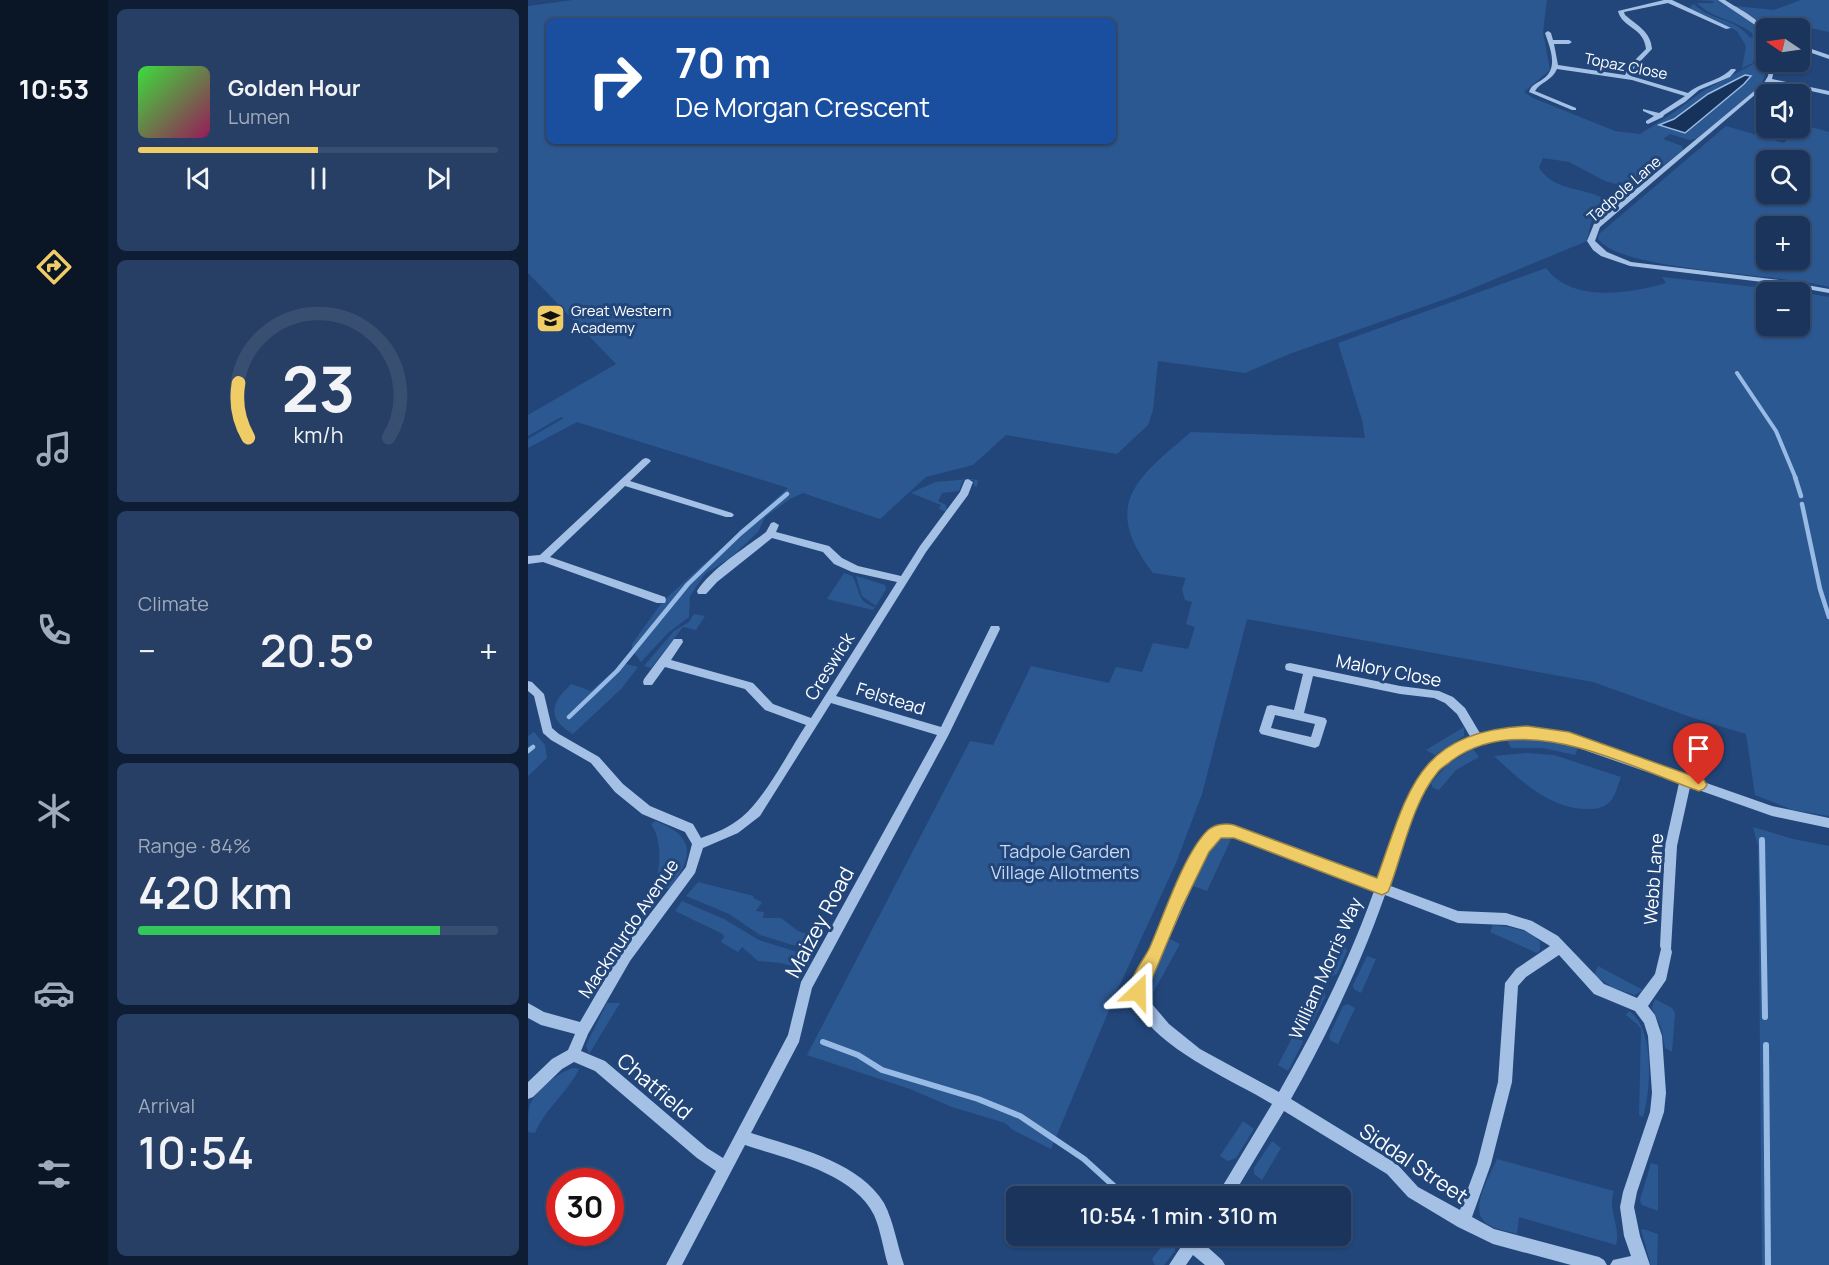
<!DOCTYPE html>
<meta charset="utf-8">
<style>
:root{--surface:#1a345c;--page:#273f65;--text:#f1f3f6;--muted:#9faabb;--line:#384f72;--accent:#f0cc67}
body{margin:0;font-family:Manrope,sans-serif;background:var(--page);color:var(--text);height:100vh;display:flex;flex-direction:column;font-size:22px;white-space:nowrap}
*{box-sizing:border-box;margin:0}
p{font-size:20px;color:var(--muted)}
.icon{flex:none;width:33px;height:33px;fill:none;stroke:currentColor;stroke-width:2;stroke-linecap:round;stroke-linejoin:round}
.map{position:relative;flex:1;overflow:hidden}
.drawer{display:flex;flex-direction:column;gap:9px;padding:9px;background:#0e1d33;width:420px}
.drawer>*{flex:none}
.top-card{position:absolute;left:18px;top:18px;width:570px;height:126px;border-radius:9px;box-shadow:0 2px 4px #0004,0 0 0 2px var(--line);background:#1a4fa0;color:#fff;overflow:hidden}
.needle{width:39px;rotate:283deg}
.tools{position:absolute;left:1228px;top:18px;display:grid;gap:12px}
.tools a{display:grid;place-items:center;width:54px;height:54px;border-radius:9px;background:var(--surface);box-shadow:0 2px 4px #0004,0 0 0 2px var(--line);font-size:30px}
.speed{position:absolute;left:18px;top:1168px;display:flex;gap:12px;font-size:30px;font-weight:700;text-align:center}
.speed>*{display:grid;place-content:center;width:78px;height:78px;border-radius:50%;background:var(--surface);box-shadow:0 2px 4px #0004,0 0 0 2px var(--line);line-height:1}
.speed .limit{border:9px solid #d22;background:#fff;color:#111}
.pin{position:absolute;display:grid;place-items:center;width:51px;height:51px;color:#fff;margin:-62px -26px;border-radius:50% 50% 50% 0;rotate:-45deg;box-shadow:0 0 6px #0007}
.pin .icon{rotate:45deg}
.me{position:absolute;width:66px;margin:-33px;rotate:23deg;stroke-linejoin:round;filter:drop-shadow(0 0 4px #0008)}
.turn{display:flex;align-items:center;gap:21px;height:126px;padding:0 30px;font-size:27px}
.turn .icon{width:78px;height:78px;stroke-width:2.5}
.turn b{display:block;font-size:42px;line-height:51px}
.big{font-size:45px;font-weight:600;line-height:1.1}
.drawer .card{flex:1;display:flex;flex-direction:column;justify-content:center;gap:9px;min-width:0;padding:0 21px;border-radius:9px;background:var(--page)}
.drawer .dial{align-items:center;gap:0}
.dial svg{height:156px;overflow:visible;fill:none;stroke:var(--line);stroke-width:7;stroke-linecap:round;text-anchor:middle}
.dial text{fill:var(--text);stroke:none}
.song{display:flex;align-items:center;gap:18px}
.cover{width:72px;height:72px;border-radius:9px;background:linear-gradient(135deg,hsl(120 70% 55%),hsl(330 70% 35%))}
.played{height:6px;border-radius:3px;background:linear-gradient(90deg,var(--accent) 50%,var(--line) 50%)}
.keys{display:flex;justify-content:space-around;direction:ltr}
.heat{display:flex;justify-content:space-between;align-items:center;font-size:33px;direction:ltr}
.charge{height:9px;border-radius:4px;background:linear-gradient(90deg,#34c759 84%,var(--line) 0)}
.trip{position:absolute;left:478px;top:1186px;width:345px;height:60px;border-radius:9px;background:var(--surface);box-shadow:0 2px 4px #0004,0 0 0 2px var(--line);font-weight:600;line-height:60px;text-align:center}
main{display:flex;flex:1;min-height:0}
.tabs{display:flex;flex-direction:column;width:108px;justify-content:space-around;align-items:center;background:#0a1525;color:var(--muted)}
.tabs .icon{width:42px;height:42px}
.tabs .current{color:var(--accent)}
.tabs b{font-size:27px;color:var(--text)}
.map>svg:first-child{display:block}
.green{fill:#2c5892;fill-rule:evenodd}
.water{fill:#17325a;stroke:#98bbe6;stroke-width:1.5}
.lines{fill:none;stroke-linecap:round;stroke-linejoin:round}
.stream-far2{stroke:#98bbe6;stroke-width:4}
.stream-far1{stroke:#98bbe6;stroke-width:4.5}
.stream{stroke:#98bbe6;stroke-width:6}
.minor{fill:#a4c0e5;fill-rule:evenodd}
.route{fill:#f0cc67;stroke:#9c8543;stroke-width:1.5}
.labels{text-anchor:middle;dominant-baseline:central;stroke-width:6;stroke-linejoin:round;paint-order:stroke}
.far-street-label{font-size:15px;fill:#fff;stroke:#22467a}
.far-poi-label{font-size:15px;fill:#fff;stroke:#22467a;text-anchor:start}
.street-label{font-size:18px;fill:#fff;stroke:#22467a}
.park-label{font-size:18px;fill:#c7daf4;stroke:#22467a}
.near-street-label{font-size:21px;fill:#fff;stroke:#22467a}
</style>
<main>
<nav class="tabs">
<b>10:53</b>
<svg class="icon current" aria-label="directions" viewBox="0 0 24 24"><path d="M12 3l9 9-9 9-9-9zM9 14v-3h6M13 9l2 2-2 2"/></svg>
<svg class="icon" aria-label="music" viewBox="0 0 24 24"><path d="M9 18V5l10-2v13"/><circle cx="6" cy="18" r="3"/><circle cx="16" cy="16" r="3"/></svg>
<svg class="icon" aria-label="phone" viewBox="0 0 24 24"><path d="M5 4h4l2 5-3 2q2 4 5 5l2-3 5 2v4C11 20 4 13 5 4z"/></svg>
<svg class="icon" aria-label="climate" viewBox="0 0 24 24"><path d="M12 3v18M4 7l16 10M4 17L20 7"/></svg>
<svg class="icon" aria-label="car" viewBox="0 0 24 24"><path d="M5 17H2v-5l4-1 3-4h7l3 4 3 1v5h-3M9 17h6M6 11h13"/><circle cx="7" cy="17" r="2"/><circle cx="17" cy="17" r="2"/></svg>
<svg class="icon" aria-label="filters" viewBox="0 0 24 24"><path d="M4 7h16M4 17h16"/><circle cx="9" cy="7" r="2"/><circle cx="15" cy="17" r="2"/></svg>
</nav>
<section class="drawer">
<div class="card">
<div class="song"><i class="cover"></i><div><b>Golden Hour</b><p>Lumen</p></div></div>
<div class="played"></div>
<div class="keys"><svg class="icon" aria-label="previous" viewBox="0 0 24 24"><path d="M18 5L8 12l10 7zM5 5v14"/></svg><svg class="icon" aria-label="pause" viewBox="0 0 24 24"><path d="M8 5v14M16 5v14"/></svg><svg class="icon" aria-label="next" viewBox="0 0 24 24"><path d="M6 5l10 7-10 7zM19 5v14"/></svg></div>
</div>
<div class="card dial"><svg viewBox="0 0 100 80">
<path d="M14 69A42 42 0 1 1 86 69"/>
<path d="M14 69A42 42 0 0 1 9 41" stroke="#f0cc67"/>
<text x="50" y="56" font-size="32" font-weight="700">23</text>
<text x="50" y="72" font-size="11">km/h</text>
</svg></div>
<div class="card"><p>Climate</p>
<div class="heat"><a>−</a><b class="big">20.5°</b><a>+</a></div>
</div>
<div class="card"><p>Range · 84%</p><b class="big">420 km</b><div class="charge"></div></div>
<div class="card"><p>Arrival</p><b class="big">10:54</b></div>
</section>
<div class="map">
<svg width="1301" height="1265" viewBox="0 0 1301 1265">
<rect width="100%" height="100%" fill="#22467a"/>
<!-- green -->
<path class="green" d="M45,0H1019L1015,32L1022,70L996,92L1005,98L1087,131L1112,134L1145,113L1175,91L1231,61V54L1227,52L1225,63L1214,68L1218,46L1209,31L1161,8L1164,7L1162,6L1166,4C1182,21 1209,18 1222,38L1225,36L1224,33C1207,19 1184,19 1169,3H1186L1185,1L1166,0H1191L1229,27L1239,47L1240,65L1234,83L1224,95L1168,139L1161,140L1142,134L1135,139L1154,146L1155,150L1109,186H1095L1077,181L1041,162L1015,158L1011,168C1025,188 1044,187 1065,194C1072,196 1080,201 1087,204L1063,222L1059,241L926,296L764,353L717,373L630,361L625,410L620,425L589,454L478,435L445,465L398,477L352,519L275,493L262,499L237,517L230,532L202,558L177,574L162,596L161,617L140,633L113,662L104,650V644L135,601L260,488L49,422L0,448V439L36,418L33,417L0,436V415L88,364L0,273V6ZM21,21H585V141H21Z
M1273,0H1301V32L1283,28L1281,33L1272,32V28H1241L1206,6L1246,10Z
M1272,124L1301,132V287C1254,273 1094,272 1070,239L1071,234L1198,126L1256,143L1269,128H1272ZM1272,160V194H1239V160ZM1272,226V260H1239V226Z
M1018,268C1044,303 1101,294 1138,283L1134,277L1272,292L1301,297V816L1265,810L1227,795L1218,734L1171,720L1065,682L719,619L674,794L648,863L589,991L523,1149L485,1130L477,1123L424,1107L382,1089L279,1055L442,741L465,745L503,666L581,683L588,667L614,672L625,643L660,649L667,627L658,624L664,602L657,600L654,589L658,578L625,573C572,504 609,478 663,432L837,438L834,420L810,343ZM1239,292H1272V326H1239Z
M443,479L450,480L449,487L446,486V480H435L431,491L414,493L410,501L418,505L419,512L411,509L413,505L383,493L407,482Z
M316,573L324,576C333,590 328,602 347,607L345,610L299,599Z
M328,576L357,585L358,589L348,606L334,596Z
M166,614L177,616L168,630L155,627L123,668L116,666L146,631L161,622Z
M94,663L110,667L94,688L45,734C18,718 23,703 43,684L63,691Z
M936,727V736L907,755L898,750Z
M6,732L17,745L19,758L0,776V736Z
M993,739L1025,741L1050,748L1047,755L1015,748H983L979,740Z
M945,749L951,757L928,770L911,790L905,788L903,783L920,764Z
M998,753L1026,755L1093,777C1090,784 1088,794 1084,799C1079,806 1071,809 1063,809C1024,811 993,781 966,756Z
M127,821C168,836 166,857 141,889L127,883C133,866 134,839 123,824Z
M1225,827L1265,839L1301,846V1265H1234L1230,846Z
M704,837L679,891L665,886C675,868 681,837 704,837Z
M170,882L226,896L225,898L234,902L228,911L236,912L235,918H253L270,931L294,939L287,952L232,935L201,914L158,896Z
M154,901L196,919L231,940L285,957L278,970L253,963L230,961L214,947L210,952L193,942L196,937L195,934L147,911Z
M965,925C981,927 1002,929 1012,942V950L1009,953L962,932Z
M642,939L652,944L621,1000C614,982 634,957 642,939Z
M810,943L817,946L819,951L809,974L804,976L796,972Z
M839,956L848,959L833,993L826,989L825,985Z
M1070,966L1115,990L1107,995L1085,988L1066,975Z
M789,988L797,993V997L785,1022H780L774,1019Z
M1127,999L1144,1008L1147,1013L1144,1052L1137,1048L1133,1027L1124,1008Z
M79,1003H92L61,1054L58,1045Z
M820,1004L827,1008L810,1044L802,1040L801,1036L815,1006Z
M1101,1011C1127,1028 1123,1090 1115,1117L1111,1115L1113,1029L1109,1024L1098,1015Z
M766,1034L773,1038L775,1042L760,1071L750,1065Z
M45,1068L51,1069C39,1093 17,1109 7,1133L0,1132C0,1124 0,1114 1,1107C7,1091 29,1073 45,1068Z
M715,1121L726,1129L708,1158L700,1161L692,1156Z
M744,1141L753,1148L734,1180L726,1174V1168Z
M969,1159L1086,1191C1079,1209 1093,1228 1088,1245L991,1217L989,1234C980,1231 969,1230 961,1225C938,1213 962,1176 969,1159Z
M1123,1163L1130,1165V1211L1114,1205L1112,1200Z
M1115,1229L1130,1234L1129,1265H1123L1113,1230Z
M641,1236L647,1239V1251L636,1265H627L624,1259Z"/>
<!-- water -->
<path class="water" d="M1217,75L1223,76L1216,84L1157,133L1131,125L1146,119L1180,94Z"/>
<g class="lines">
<!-- stream-far2 -->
<path class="stream-far2" d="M1209,373L1248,431L1268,479"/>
<!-- stream-far1 -->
<path class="stream-far1" d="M1267,477L1273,496
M1274,504L1292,589L1301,617
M41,717L89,671L160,584L213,533L259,494
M0,751L5,747"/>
<!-- stream -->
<path class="stream" d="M1234,840L1237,1017
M295,1042L330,1055L354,1070L450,1099L492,1116L556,1159L598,1197
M1238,1045L1240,1265"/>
<!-- minor -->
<path class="minor" d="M1136,0H1144L1203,28L1198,29L1140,3L1096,12L1097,15C1109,25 1123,32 1124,49L1106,68L1103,76L1160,93C1173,82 1192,81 1203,69H1207L1208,70L1202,77L1171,90L1157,102L1136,115L1135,117L1120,124L1118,123V121L1126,116L1115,111V109L1131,113L1157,96L1104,80L1029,69C1024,81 1012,82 1007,91L1048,108V110H1044L1001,92C1004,84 1008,84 1015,79C1031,68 1022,48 1017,33L1020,31L1023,33L1025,40H1041L1044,42L1041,44H1026L1030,65L1097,75L1101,66L1118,49C1116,27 1094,28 1090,11Z
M1190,0H1197C1210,9 1239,21 1239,39L1227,25Z
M1272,45L1301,55V59L1272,49Z
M1242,62H1248L1244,79L1301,91V95L1242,82L1072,227L1067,241L1079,252L1103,262L1251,280L1301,289V293L1251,284L1102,266L1073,256L1065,250L1059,241L1066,224L1236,83L1240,76Z
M118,458L121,459L123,461L121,463L102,481L204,513L206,515L204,517H198L97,486L22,557L137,597L138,600L137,603H129L15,562L0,564V556L12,555L115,459Z
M440,479L445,482L440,495L398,552L308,696L413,727L463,626H471L472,629L420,736L284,988L271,1042L223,1133C266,1147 331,1161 356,1203C366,1222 369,1245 376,1265H360C355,1249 353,1231 346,1215C325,1172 258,1159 217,1145L154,1265H138L188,1171L169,1158L67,1071L46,1062L34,1069L5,1097L0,1099V1082L24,1059L40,1050L47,1034L13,1025L0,1018V1003L16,1012L52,1022L92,953L158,867L164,844L157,832L114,814L87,792L63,763L23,740L15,733L6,696L0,691V681L4,682L16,694L24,728L31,734L71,757L95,784L122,806L165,824L173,838C188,833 202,827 214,817C237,798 261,751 278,725L237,710L217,689L137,667L124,685H116L115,682L116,679L146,639H154L155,642L143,660L225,683L245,704L283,718L369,582L324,572L306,564L295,552L244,538L189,582L178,594H170L169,591C184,568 216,549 238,532L243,523L246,522L251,525L248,532L301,546L314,558L330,566L373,576L392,546L432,492L437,480ZM303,703L409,735L273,982L260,1035L195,1158L179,1148L77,1061L53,1051L60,1034L102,961L167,873L175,848L210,833L232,816Z
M762,663L872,686L911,691L925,697L937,708L953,735L974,730L993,729L1033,732L1244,806L1301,818V828L1244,816L1162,787L1149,846L1143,949L1144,952L1138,980L1120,1006L1127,1015L1134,1036L1138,1093L1136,1112L1109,1192L1106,1207L1112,1236L1122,1265H1082L1085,1260L1103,1256L1096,1236L1092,1207L1095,1192L1122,1112L1124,1093L1120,1036L1116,1023L1107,1011L1066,994L1031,955L998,977L990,986L984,1082L963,1164L944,1217L966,1229L1071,1257L1076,1260L1079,1265H1043L965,1244L930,1227L880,1197L859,1174L756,1111L704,1197H688L744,1104C703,1079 626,1048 606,1002C604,996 603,990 605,984C609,968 621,954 628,939C638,917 648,895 658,872C663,860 667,846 677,836C685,828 695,826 706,827L849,881C860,851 872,807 889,780C901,760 922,746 943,738L929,714L917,703L906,698L872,694L785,676L776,713L797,718L799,721L791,746L787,748L733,734L731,731L739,706L743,705L766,710L775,674L758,670L757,667L758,664ZM747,715L787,724L783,737L743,728ZM993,738L1033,742L1151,783L1137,846L1132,946L1133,949L1127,974L1109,998L1076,984L1030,936L1004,921L978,913L930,911L860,885C887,806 895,745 993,738ZM696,837H706L846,891C821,961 788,1027 751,1092L672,1049L641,1024L618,997L617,991L619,981L636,950L680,851L685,844ZM857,895L930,923L978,925L996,930L1022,946L988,969L977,983L970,1082L949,1164L932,1210L890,1187L869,1164L763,1099C800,1033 832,966 857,895Z
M660,1236H677L674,1242L694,1260L697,1265H677L665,1255L658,1265H641Z"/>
</g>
<!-- route -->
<path class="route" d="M999,726L1041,732L1176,780L1179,785L1176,789L1171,791C1099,766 993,708 923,761C919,765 912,768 909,773C885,802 875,852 862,887L860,892L854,895L706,838H693L681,852L654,907L616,998L610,1000L604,998C601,991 602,987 604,980C608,968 617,958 622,947C636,915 656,853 680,830C687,824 698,823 706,825L849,878C881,789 889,732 999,726Z"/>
<!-- icons -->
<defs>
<symbol id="school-square" viewBox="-11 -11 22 22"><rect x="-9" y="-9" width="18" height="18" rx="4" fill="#f0cc67" stroke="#22467a"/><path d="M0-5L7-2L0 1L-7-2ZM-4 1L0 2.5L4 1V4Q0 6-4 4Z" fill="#111"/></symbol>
</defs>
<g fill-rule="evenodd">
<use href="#school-square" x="6" y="302" width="33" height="33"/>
</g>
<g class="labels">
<!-- far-street labels -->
<g class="far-street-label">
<text transform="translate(1098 66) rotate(11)">Topaz Close</text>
<text transform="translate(1096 189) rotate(-41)">Tadpole Lane</text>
</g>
<!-- far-poi labels -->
<g class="far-poi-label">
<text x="43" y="310">Great Western<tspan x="43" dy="17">Academy</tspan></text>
</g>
<!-- street labels -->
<g class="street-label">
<text transform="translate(301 666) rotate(-58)">Creswick</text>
<text transform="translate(861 670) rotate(11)">Malory Close</text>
<text transform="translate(363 698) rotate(17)">Felstead</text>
<text transform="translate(1125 879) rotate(-86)">Webb Lane</text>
<text transform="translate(100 928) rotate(-56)">Mackmurdo Avenue</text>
<text transform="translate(797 968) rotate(-66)">William Morris Way</text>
</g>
<!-- park labels -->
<g class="park-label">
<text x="537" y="851">Tadpole Garden<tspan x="537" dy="21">Village Allotments</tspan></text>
</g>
<!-- near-street labels -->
<g class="near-street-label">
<text transform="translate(291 922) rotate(-62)">Maizey Road</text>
<text transform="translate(127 1086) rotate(40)">Chatfield</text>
<text transform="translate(886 1163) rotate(34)">Siddal Street</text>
</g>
</g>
</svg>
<div class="tools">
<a><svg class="needle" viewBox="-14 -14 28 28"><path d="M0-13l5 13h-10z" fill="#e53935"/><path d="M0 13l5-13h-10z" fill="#9faabb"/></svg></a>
<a><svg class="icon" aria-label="sound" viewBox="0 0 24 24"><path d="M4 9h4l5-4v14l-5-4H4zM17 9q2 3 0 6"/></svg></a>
<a><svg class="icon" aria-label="search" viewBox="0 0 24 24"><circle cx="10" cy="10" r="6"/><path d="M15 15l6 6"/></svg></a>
<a>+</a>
<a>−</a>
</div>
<div class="speed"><div class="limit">30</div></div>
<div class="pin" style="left:1171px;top:785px;background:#d93025"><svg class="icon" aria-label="arrive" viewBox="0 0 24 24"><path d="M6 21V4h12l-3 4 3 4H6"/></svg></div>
<svg class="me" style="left:610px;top:992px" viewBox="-20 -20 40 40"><path d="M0-17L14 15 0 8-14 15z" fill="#f0cc67" stroke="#fff" stroke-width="4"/></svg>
<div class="trip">10:54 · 1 min · 310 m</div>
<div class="top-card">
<div class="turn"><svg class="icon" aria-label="right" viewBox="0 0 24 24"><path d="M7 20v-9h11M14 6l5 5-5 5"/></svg><div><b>70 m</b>De Morgan Crescent</div></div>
</div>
</div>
</main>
